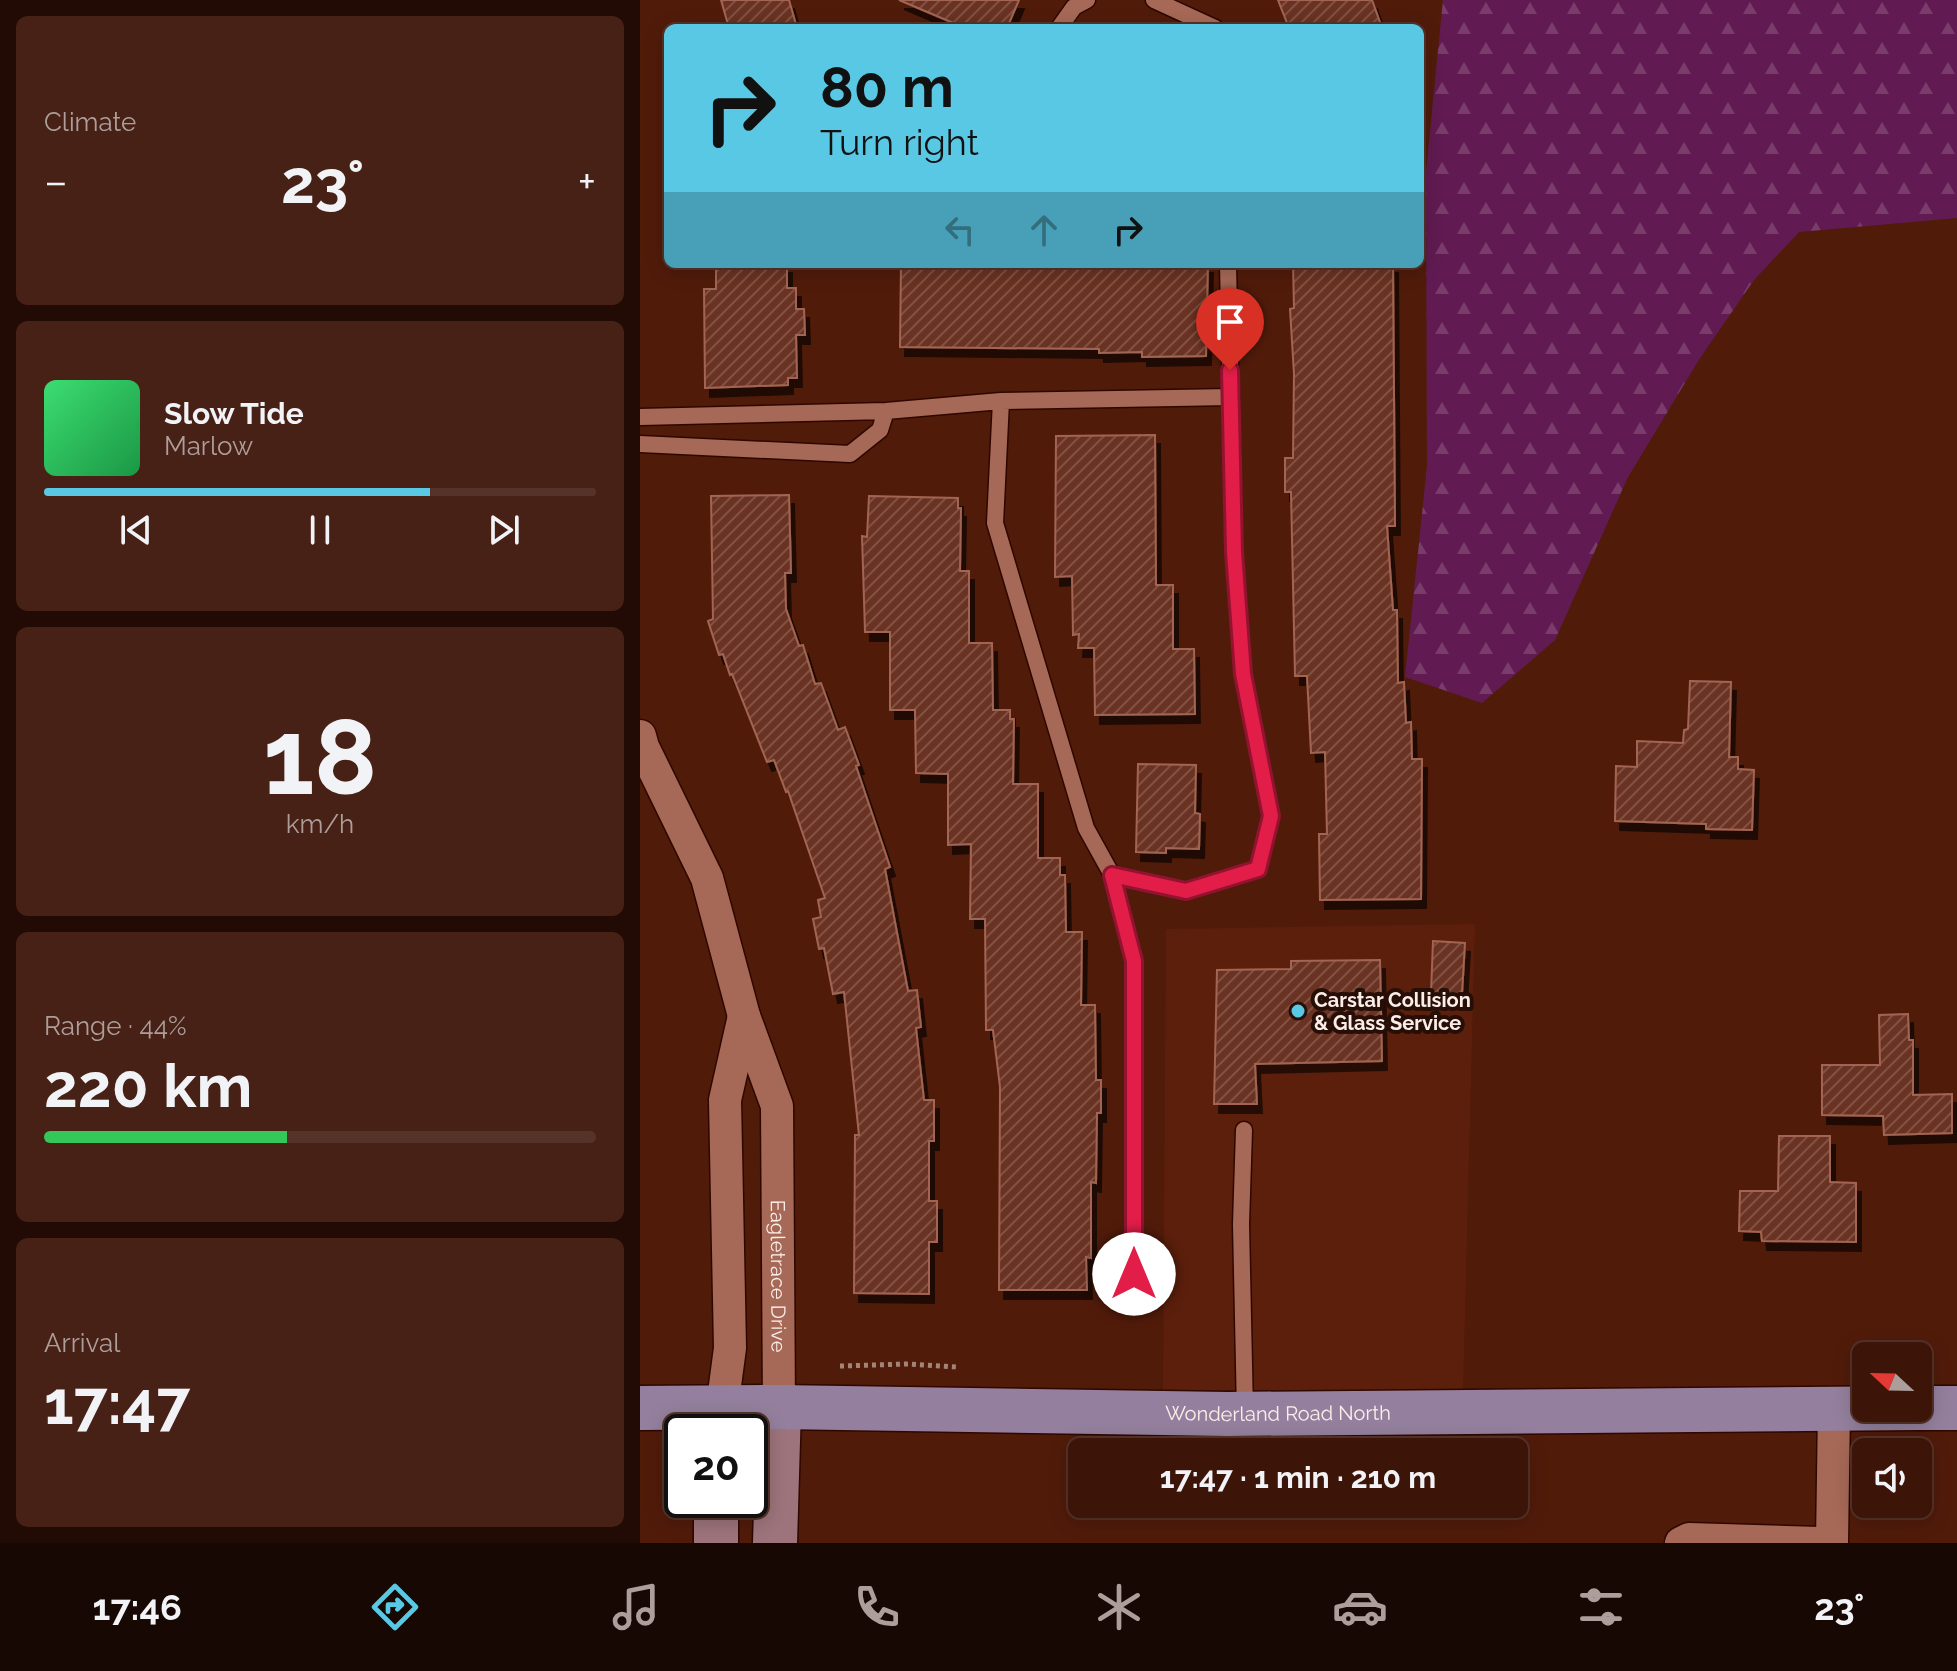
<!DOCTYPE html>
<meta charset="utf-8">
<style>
:root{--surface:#3d1408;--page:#482116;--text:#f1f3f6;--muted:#ad9e9c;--line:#563329;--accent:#59c8e5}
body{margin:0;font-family:Raleway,sans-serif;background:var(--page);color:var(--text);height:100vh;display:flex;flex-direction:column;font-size:30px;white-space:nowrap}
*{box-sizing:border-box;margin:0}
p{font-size:26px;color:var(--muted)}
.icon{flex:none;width:44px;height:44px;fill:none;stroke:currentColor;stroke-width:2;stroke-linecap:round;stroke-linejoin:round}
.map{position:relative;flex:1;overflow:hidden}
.details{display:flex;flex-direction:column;gap:16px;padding:16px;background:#220b04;width:640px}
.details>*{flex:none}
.banner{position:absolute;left:24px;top:24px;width:760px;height:244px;border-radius:12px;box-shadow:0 4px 20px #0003,0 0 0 2px var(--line);background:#59c8e5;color:#111;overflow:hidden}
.needle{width:52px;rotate:292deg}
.tools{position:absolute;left:1212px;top:1342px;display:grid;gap:16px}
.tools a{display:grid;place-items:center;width:80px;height:80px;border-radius:12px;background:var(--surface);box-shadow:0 4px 20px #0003,0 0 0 2px var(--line);font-size:40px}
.speed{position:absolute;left:24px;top:1414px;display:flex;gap:16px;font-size:40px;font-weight:700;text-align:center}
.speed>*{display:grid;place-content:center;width:104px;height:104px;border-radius:50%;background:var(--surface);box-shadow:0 4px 20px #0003,0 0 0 2px var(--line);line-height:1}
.speed .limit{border:4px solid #111;border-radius:12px;background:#fff;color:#111}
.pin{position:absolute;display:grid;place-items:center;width:68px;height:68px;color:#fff;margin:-82px -34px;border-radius:50% 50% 50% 0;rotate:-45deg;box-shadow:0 0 8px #0007}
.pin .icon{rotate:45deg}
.me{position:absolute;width:88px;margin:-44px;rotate:0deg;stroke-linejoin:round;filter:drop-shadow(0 0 6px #0008)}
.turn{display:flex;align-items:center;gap:28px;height:168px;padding:0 24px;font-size:36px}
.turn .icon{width:104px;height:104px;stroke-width:2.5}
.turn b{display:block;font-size:56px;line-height:68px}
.lanes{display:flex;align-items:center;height:76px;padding:0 24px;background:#0003;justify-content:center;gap:40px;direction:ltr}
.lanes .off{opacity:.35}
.big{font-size:60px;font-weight:700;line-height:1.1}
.details .tile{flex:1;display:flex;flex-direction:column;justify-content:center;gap:12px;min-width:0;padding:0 28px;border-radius:12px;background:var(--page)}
.details .dial{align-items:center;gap:0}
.dial b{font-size:104px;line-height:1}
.song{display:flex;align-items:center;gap:24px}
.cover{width:96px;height:96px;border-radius:12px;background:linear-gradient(135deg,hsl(140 70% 55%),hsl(140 70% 35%))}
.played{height:8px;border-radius:4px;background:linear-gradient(90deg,var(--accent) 70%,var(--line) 70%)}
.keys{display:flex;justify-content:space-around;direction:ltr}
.heat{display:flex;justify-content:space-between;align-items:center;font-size:44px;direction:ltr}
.charge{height:12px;border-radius:6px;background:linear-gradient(90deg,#34c759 44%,var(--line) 0)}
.trip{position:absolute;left:428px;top:1438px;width:460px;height:80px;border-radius:12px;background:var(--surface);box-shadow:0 4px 20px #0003,0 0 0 2px var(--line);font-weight:700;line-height:80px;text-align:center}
.dock{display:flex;height:128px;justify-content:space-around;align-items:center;background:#180803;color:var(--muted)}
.dock .icon{width:56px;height:56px}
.dock .current{color:var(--accent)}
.dock b{font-size:36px;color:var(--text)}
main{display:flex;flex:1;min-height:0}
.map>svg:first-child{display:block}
.built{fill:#5c1f0b}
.forest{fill:url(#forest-firs)}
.building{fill:url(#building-hatch);stroke:#a26552;stroke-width:2;filter:url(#shadow)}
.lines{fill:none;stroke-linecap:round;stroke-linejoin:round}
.lane-casing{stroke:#2f0700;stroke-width:19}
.street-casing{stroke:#2f0700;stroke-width:35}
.secondary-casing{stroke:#2f0700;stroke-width:47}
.primary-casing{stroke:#2f0700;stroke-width:47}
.path{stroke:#a58378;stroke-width:5;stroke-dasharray:4 4;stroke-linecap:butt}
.lane{stroke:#a76957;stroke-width:16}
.street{stroke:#a76957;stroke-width:32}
.secondary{stroke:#9d747b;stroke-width:44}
.primary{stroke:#94809e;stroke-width:44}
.route-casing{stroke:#92132f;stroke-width:20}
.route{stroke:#e11d48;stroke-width:14}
.poi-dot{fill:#59c8e5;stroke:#270f08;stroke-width:3}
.labels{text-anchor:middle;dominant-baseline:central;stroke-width:8;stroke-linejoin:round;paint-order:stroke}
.poi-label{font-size:20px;font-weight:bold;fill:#fbede8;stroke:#270f08;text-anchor:start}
.street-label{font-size:20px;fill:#fbede8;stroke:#270f08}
</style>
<main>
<section class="details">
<div class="tile"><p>Climate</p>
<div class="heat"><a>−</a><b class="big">23°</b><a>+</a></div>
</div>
<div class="tile">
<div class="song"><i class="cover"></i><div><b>Slow Tide</b><p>Marlow</p></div></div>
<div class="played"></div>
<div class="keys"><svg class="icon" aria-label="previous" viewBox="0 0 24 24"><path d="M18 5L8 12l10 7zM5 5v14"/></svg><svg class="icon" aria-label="pause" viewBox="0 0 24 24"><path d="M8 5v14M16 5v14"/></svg><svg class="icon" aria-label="next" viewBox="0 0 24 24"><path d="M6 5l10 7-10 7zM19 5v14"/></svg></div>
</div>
<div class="tile dial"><b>18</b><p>km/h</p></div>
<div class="tile"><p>Range · 44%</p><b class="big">220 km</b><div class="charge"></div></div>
<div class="tile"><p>Arrival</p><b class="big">17:47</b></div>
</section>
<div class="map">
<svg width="1317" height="1543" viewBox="0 0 1317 1543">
<defs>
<pattern id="forest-firs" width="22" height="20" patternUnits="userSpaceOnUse" patternTransform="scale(2)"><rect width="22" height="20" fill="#611b52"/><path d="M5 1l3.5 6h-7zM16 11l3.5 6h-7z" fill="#793c6b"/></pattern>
<pattern id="building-hatch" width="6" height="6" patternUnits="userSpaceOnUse" patternTransform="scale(2)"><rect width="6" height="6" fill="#6b3322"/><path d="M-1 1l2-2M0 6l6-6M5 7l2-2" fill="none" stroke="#815142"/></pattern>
<filter id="shadow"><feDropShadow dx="5" dy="9" stdDeviation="0" flood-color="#0009"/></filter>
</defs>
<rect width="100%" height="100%" fill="#511b0a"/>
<!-- built -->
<path class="built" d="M835,924L823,1390H523L526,929Z"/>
<!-- forest -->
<path class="forest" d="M803,0H1317V218L1159,232L1114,280L1060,358L988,477L915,640L842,703L765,677L787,466L786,172Z"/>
<!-- building -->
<path class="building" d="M81,0H149L157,28H89Z
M259,0H379L367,28H325Z
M638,0H732L742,28H649Z
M76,264H147V288H156V309H164L165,335H156L157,378H148V385L65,388L64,289H76Z
M261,264H568L566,356L502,357V352L459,353V349L260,347Z
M653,264H753L755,526H747L753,610H757L758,683L764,682L766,723L771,722L772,759H782L781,899L680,900L679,834H687L685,752L671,753L667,676H655L651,492H645V458H653L654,374L650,309L654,308Z
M515,435L516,585H533V649H554L555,714L455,715L454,648H438L439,634L433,635L432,576L415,577L416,436Z
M149,495L151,573H145L146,609L159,646L163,645L175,684L181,683L198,730L205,727L219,765L216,766L250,867L245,869L268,991L277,990L281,1027L276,1028L284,1100H294V1141H289V1201H297V1242H289V1294L214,1293L215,1135H219L204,992L193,994L184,948L179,949L173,919L181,917L178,900L185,898L148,791L146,792L134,760L127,762L92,674L90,675L83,654L79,655L68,621L73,619L71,496Z
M229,496L318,498V508H321L320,571H329V643H352L353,710H370V719H374L373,784H398V858H420V875H425L426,932H442L441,1005H455L456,1080H461V1113H457L456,1183L451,1182V1258L446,1257L447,1290H359L360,1087L353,1030H346L345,919H330L331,844L308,845V774L276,773L275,710H250V632H225L222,536L227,537Z
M1050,681L1091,682L1089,757H1098V769L1114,770L1112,830L1066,829V824L975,821L976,766L997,767V741L1043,743L1044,730L1048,729Z
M498,764L556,765L555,813L560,814L559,849L526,848V853L496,852Z
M793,941L825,943L822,994L791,993Z
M740,960L742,1061L615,1064L617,1104H574L577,970L651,969V961Z
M1268,1014L1269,1040H1273V1095L1312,1094V1133L1244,1135L1243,1116L1182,1115V1065H1240L1239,1015Z
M1139,1136H1190V1182L1216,1183V1242L1122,1241L1121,1232L1099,1231L1100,1191H1138Z"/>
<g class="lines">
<defs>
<path id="lane" d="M514,0L575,28
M419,28L434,7L447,0
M361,401L355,523L446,828L472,875L546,891L618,869L631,816L603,674L594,552L588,264
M0,417L246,411L361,401L591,397
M0,444L210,454L240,430L246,411
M472,875L494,961V1306
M604,1130L601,1224L605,1412"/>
<g id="street">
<path id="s1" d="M0,736L3,747L67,878L104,1016L137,1106L139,1407"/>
<path d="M82,1408L90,1348L85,1100L104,1016"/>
<path d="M1041,1543L1049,1539L1179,1543"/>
<path d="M1192,1543L1194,1409"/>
</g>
<path id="secondary" d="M76,1500V1543
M135,1543L139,1407"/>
<g id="primary">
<path id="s2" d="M0,1408L139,1407L587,1414L1277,1408"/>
<path d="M1278,1408H1317"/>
</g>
</defs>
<!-- lane casing -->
<use href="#lane" class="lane-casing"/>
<!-- street casing -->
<use href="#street" class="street-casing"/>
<!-- secondary casing -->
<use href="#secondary" class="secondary-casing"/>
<!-- primary casing -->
<use href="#primary" class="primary-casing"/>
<!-- path -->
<path class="path" d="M200,1366L268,1364L318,1367"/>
<!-- lane -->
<use href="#lane" class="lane"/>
<!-- street -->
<use href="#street" class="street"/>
<!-- secondary -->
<use href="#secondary" class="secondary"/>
<!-- primary -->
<use href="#primary" class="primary"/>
</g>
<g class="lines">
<defs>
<path id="route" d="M494,1274V961L472,875L546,891L618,869L631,816L603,674L594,552L590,370"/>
</defs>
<!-- route casing -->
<use href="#route" class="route-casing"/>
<!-- route -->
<use href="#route" class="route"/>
</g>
<!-- markers -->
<circle class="poi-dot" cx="658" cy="1011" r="8"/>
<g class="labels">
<!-- poi labels -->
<g class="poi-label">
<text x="674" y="1000">Carstar Collision<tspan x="674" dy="23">&amp; Glass Service</tspan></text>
</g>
<!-- street labels -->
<g class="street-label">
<text stroke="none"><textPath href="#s1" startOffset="566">Eagletrace Drive</textPath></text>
<text stroke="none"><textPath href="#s2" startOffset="638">Wonderland Road North</textPath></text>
</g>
</g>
</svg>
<div class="tools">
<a><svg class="needle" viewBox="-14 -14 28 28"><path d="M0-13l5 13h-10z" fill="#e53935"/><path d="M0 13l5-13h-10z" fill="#ad9e9c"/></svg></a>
<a><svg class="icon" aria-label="sound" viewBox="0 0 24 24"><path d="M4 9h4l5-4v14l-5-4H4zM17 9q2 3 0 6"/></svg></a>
</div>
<div class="speed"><div class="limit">20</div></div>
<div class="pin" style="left:590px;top:370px;background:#d93025"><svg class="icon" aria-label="arrive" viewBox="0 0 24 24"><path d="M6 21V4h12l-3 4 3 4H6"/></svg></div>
<svg class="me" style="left:494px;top:1274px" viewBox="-20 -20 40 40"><circle r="19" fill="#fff"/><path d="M0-13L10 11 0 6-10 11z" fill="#e11d48"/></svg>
<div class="trip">17:47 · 1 min · 210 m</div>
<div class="banner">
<div class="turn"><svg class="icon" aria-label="right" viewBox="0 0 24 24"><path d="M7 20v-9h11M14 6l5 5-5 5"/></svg><div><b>80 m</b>Turn right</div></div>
<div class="lanes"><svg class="icon off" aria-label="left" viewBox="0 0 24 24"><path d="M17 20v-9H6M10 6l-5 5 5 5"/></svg><svg class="icon off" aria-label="ahead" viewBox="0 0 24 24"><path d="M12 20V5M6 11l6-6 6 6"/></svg><svg class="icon" aria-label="right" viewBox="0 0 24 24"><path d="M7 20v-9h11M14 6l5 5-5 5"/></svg></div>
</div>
</div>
</main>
<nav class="dock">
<b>17:46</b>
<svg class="icon current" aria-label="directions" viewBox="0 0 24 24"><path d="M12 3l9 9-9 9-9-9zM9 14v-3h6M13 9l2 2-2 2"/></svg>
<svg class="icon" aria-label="music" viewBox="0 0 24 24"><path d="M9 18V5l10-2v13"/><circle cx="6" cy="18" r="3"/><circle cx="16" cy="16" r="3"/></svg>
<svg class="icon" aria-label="phone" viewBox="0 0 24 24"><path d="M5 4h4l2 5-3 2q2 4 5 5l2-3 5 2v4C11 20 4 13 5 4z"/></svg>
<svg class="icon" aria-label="climate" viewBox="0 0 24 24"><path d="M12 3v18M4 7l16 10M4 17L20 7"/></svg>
<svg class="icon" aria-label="car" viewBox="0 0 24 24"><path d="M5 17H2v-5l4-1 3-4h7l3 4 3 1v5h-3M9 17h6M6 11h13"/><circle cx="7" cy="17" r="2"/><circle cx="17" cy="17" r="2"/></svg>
<svg class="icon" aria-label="filters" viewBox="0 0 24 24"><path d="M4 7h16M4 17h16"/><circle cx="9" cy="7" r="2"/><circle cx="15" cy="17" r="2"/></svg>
<b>23°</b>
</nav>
